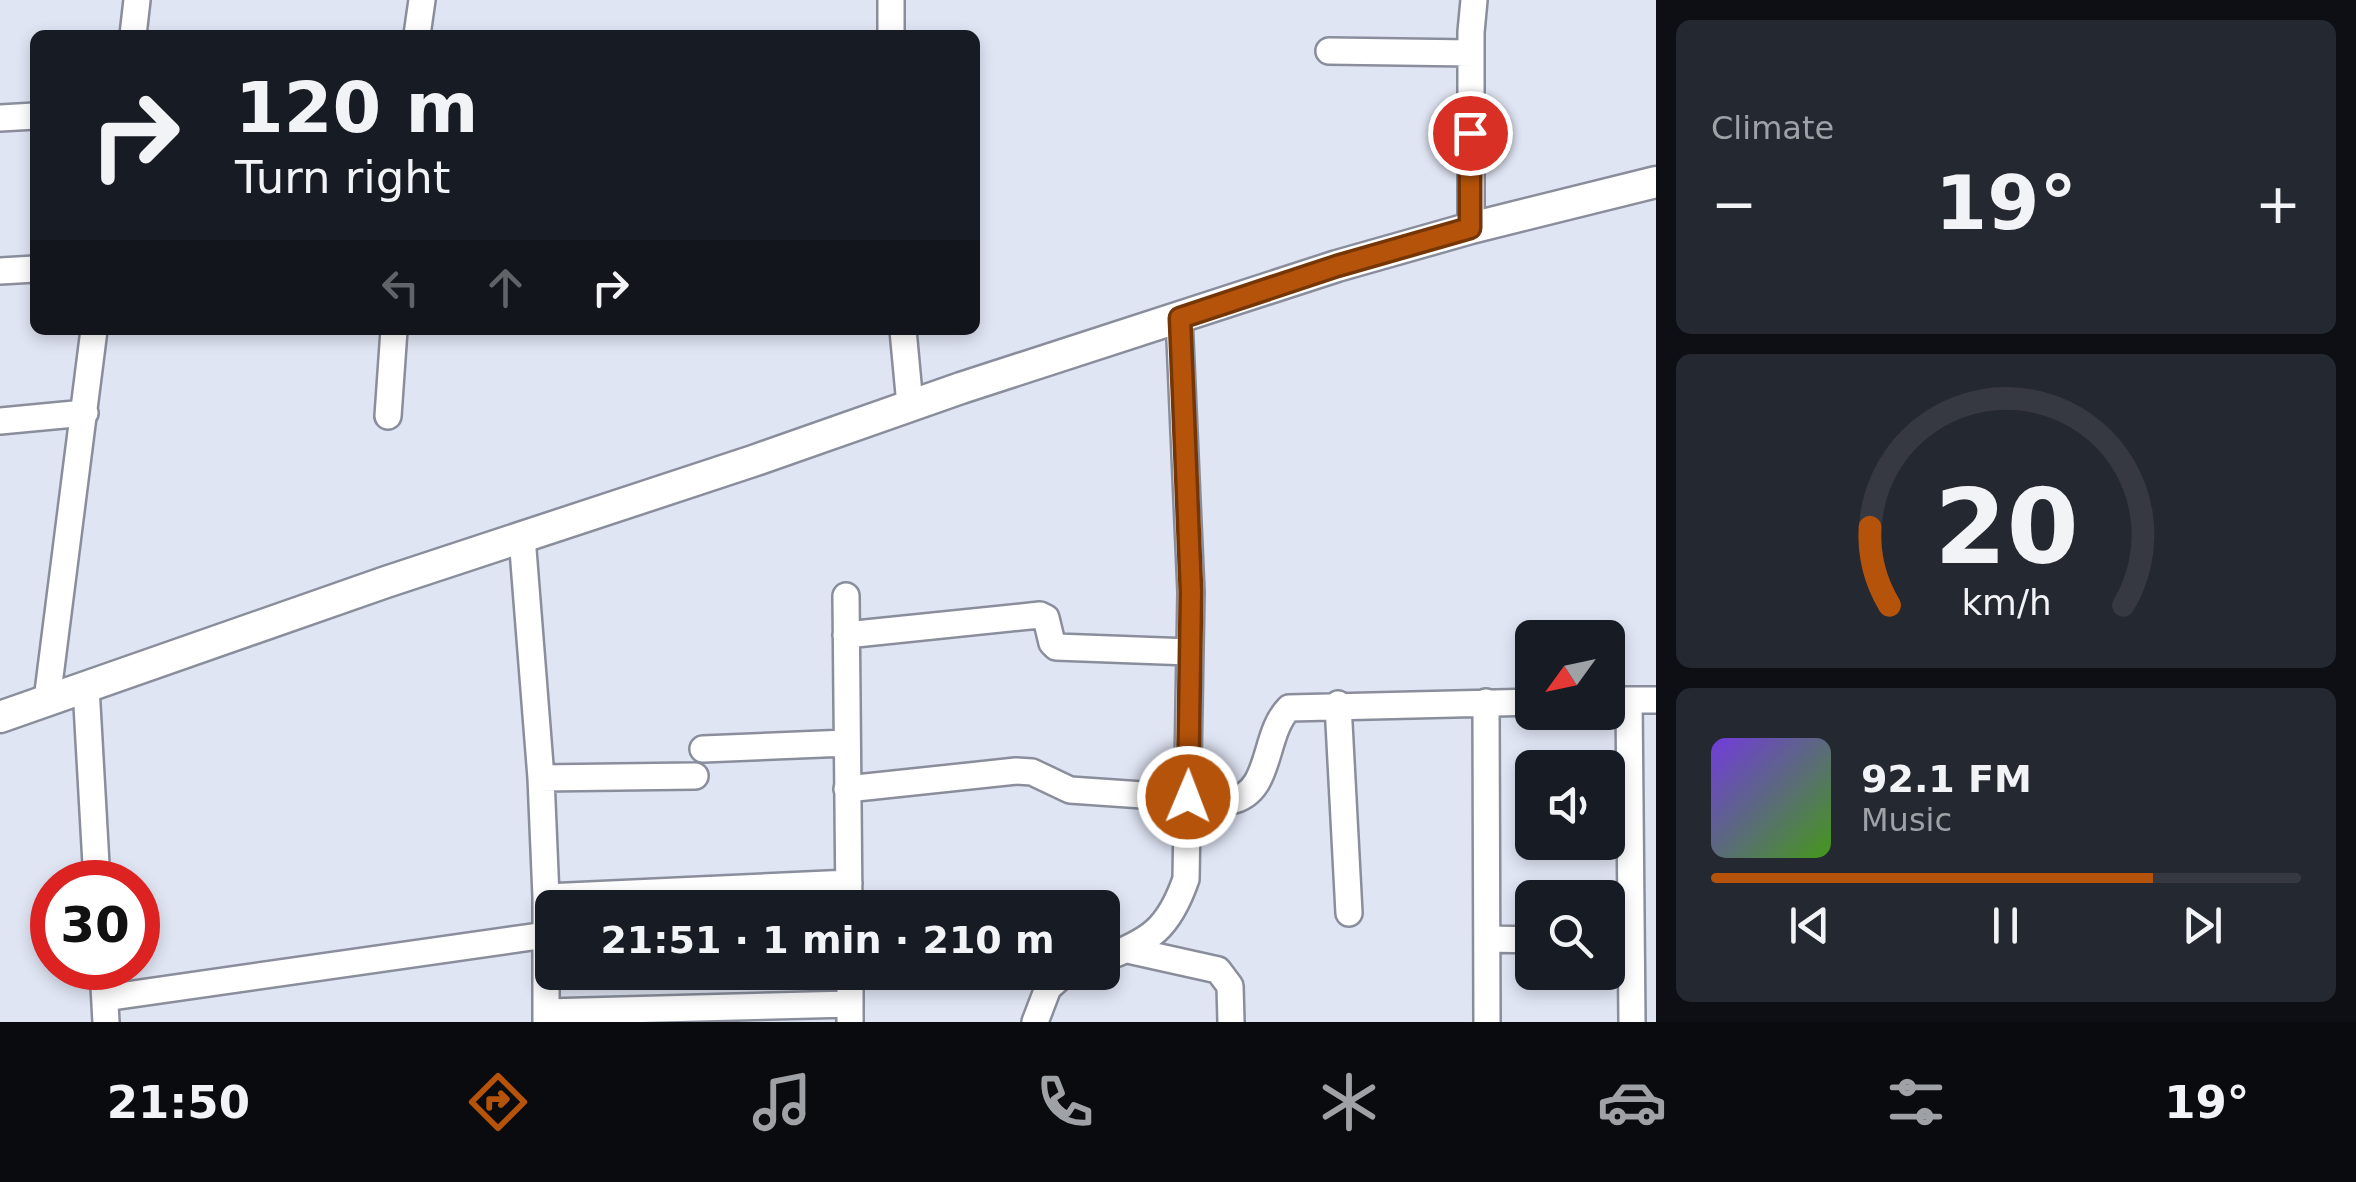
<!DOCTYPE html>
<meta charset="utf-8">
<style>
:root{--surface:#171b24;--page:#242831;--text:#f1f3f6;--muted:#9ea1a6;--line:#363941;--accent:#b45309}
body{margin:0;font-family:"DejaVu Sans",sans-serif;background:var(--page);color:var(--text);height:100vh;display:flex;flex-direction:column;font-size:38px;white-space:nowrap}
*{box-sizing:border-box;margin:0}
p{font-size:32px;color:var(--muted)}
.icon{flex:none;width:55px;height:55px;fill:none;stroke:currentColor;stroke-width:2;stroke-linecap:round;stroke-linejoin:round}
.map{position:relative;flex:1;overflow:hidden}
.side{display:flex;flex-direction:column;gap:20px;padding:20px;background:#0d0f14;width:700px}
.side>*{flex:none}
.banner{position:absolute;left:30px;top:30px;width:950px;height:305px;border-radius:15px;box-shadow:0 5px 15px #0003;background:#171b24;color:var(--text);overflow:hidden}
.needle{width:65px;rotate:237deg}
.tools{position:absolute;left:1515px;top:620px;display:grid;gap:20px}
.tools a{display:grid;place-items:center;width:110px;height:110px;border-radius:15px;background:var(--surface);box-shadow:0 5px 15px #0003;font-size:50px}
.speed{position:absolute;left:30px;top:860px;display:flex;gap:20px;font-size:50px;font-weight:700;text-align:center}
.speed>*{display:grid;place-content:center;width:130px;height:130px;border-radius:50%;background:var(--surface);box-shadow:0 5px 15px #0003;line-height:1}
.speed .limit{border:15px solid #d22;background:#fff;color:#111}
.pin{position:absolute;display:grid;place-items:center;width:85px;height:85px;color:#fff;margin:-42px;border:5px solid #fff;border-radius:50%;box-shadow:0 2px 10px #0007}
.me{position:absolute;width:110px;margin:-55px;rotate:1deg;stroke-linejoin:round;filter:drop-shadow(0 0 8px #0008)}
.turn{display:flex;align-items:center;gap:35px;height:210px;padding:0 40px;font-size:45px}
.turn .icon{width:130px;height:130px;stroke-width:2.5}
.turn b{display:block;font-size:70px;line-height:85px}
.lanes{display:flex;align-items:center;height:95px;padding:0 40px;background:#0003;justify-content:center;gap:50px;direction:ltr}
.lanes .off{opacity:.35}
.big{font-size:75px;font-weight:600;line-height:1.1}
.side .tile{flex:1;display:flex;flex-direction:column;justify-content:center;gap:15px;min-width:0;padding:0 35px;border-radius:15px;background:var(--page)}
.side .dial{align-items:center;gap:0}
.dial svg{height:260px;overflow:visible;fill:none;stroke:var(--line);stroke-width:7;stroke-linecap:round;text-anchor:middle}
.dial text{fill:var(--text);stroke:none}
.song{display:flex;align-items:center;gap:30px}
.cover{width:120px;height:120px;border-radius:15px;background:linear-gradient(135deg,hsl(260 70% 55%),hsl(100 70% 35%))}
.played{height:10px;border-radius:5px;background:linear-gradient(90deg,var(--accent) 75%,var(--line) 75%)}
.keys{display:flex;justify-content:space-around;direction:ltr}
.heat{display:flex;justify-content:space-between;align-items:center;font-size:55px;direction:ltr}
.trip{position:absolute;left:535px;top:890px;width:585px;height:100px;border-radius:15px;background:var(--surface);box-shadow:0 5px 15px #0003;font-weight:600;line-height:100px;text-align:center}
.tab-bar{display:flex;height:160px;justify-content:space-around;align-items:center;background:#090b0e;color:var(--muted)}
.tab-bar .icon{width:70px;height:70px}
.tab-bar .current{color:var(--accent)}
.tab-bar b{font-size:45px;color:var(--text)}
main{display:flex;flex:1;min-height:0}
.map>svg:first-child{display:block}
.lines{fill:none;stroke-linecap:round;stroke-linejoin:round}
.minor-casing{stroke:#8a8e9c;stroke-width:30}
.tertiary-casing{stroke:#8a8e9c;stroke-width:35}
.minor{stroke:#fff;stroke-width:25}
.tertiary{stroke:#fff;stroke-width:30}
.route-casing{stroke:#753606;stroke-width:25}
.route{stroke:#b45309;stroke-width:18}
</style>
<main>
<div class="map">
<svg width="1656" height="1022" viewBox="0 0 1656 1022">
<rect width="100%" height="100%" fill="#e0e5f4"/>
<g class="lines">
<defs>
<path id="minor" d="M133,35L137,0
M417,35L422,0
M891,35V0
M1329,51L1471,53
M0,118L35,116
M1471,228V32L1474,0
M0,271L35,269
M903,330L910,405
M388,416L394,330
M0,421L85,413
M522,537L541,778L546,897V1022
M846,596L849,908
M846,635L1040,615L1046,618L1052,643L1056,647L1190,652
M86,687L97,882
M47,700L94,330
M1608,700H1656
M1629,700L1632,1022
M1486,702L1487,1022
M1338,704L1349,913
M703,749L847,743
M541,778L695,776
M847,789L1016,771L1032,772L1070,790L1230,801C1273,793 1262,735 1289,708L1532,702
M546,897L849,883
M1487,939L1532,940
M1128,950L1218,970L1230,986L1231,1022
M1102,959C1151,941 1169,928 1186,879L1191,592L1179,317
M103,968L106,1022
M105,998L546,935
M546,1012L850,1004
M850,1022V972
M1035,1022L1048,988L1066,972"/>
<path id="tertiary" d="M0,717L386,582L753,461L961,388L1337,266L1471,228L1656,182"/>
</defs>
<!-- minor casing -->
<use href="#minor" class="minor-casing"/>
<!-- tertiary casing -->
<use href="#tertiary" class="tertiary-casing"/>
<!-- minor -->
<use href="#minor" class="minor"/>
<!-- tertiary -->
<use href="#tertiary" class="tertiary"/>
</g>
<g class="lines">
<defs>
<path id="route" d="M1188,797L1191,592L1180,318L1337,266L1470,228V133"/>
</defs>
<!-- route casing -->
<use href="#route" class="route-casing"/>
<!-- route -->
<use href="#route" class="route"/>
</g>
</svg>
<div class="tools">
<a><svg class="needle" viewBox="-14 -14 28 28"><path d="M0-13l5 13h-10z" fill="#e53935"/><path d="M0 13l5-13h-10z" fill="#9ea1a6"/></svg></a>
<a><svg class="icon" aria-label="sound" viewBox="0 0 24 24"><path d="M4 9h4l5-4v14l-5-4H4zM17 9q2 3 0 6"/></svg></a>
<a><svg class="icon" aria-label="search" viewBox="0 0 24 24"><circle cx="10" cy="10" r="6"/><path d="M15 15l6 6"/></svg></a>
</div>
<div class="speed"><div class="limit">30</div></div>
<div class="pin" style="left:1470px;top:133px;background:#d93025"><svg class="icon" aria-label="arrive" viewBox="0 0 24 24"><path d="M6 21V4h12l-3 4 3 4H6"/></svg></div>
<svg class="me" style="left:1188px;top:797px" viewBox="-20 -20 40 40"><circle r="17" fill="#b45309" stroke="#fff" stroke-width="3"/><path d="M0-11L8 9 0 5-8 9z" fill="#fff"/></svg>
<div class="trip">21:51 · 1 min · 210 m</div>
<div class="banner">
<div class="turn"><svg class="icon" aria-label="right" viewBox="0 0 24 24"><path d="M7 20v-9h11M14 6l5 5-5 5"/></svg><div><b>120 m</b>Turn right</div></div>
<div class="lanes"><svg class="icon off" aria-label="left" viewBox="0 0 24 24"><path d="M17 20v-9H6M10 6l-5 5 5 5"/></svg><svg class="icon off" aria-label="ahead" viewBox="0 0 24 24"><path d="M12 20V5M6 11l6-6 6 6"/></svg><svg class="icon" aria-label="right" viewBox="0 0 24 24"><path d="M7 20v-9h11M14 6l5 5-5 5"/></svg></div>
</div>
</div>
<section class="side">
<div class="tile"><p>Climate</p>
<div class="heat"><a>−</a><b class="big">19°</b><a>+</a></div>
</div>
<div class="tile dial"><svg viewBox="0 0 100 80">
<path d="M14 69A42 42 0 1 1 86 69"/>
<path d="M14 69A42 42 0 0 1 8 45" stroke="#b45309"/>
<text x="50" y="56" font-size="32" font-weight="700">20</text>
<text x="50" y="72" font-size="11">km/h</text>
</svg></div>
<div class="tile">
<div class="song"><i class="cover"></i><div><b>92.1 FM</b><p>Music</p></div></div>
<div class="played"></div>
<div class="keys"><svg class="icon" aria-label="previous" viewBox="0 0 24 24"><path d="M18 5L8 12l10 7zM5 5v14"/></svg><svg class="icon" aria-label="pause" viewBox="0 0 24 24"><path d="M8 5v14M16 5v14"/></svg><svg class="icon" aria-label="next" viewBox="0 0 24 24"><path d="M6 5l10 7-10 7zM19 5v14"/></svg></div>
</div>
</section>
</main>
<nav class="tab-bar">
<b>21:50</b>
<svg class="icon current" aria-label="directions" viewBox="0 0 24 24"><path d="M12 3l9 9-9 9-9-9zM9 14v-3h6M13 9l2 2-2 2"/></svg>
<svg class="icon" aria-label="music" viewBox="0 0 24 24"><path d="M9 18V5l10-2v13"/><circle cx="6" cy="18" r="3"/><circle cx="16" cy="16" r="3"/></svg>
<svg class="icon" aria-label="phone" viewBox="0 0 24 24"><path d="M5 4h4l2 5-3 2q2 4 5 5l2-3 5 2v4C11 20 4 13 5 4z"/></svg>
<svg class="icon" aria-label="climate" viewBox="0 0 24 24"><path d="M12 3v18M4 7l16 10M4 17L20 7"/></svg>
<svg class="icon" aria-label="car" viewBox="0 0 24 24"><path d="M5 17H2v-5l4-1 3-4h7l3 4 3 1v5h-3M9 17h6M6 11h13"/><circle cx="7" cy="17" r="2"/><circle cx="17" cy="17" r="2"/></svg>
<svg class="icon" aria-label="filters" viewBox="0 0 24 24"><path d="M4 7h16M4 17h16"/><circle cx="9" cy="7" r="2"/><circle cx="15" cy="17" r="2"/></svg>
<b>19°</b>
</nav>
